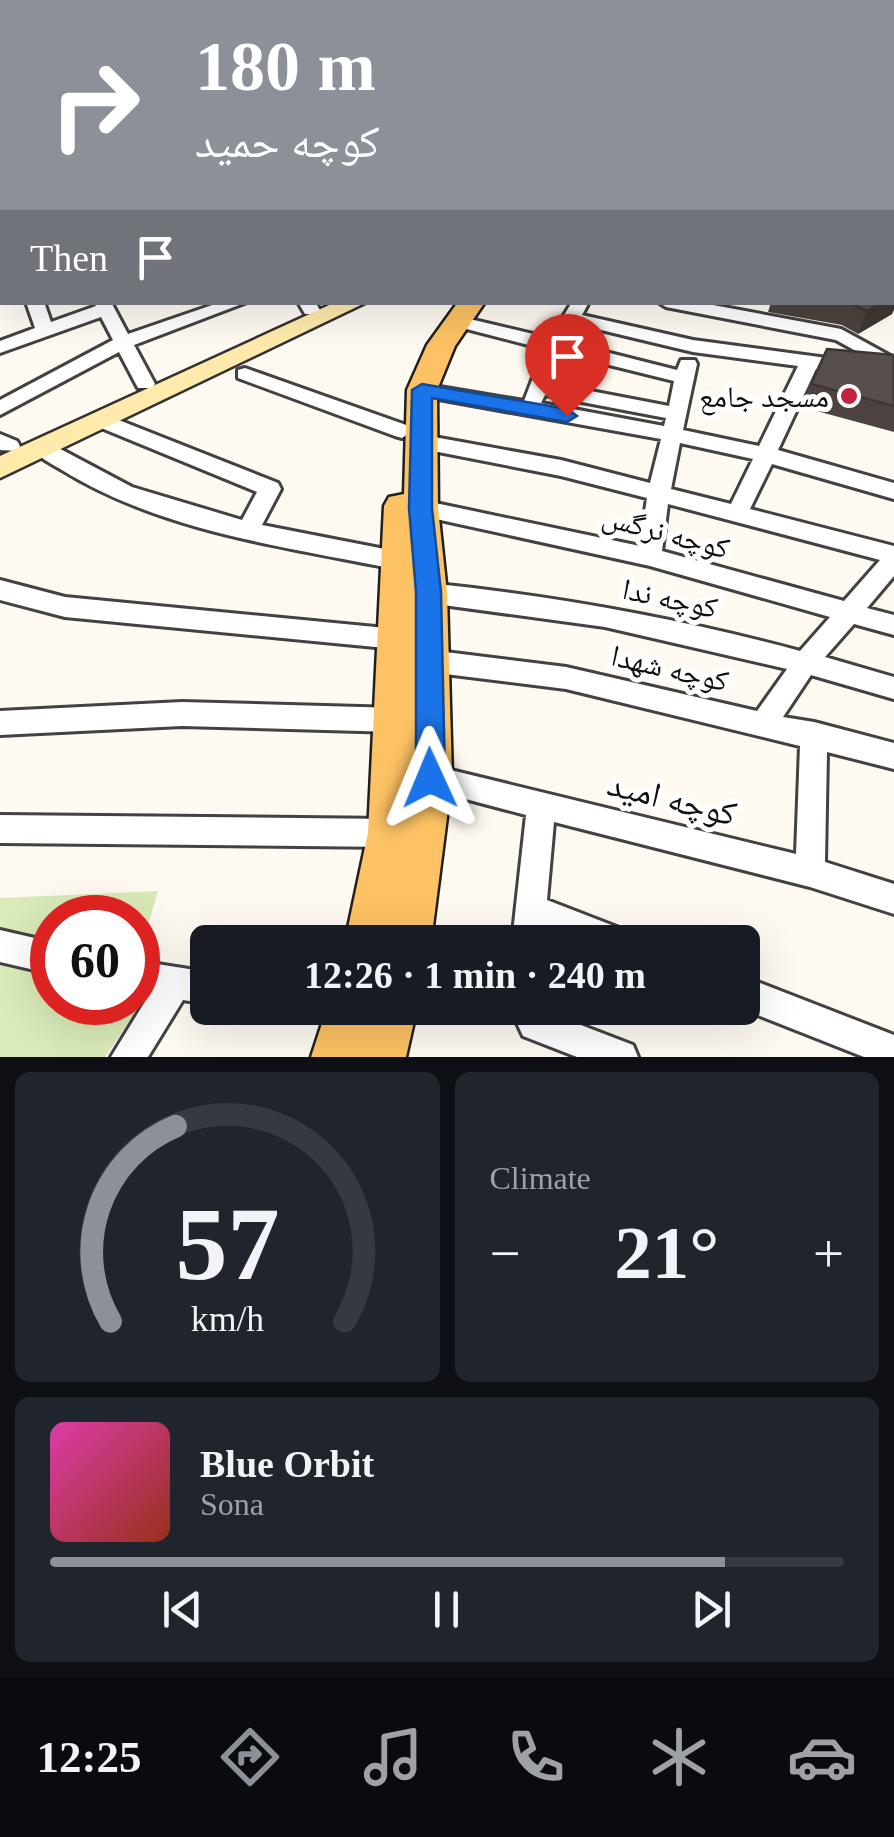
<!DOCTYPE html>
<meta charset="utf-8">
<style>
:root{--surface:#171b24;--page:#20242c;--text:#f1f3f6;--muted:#9ea1a6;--line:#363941;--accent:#8c9099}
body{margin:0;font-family:"Times New Roman","Noto Naskh Arabic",serif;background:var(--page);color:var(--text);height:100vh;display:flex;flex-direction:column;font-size:38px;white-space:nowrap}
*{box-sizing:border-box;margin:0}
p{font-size:32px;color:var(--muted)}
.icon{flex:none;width:55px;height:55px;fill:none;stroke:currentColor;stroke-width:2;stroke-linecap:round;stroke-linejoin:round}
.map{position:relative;height:1057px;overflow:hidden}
.drawer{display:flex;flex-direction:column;gap:15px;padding:15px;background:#0d0f14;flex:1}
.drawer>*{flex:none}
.guide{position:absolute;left:0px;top:0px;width:895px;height:305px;box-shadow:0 10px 40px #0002;background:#8c9099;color:#fff;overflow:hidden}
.speed{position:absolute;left:30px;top:895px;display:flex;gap:20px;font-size:50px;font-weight:700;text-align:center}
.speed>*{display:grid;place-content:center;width:130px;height:130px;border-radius:50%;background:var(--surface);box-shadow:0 10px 40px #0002;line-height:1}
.speed .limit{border:15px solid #d22;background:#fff;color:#111}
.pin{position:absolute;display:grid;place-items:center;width:85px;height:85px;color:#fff;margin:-102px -42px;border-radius:50% 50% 50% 0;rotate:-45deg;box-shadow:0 0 10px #0007}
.pin .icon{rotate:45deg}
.me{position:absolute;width:110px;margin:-55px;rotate:359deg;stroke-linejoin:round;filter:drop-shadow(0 0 8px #0008)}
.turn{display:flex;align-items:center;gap:35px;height:210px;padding:0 30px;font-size:45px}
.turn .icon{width:130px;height:130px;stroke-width:2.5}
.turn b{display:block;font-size:70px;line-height:85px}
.then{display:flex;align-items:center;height:95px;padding:0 30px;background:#0003;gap:20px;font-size:38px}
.big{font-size:75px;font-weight:600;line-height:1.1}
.drawer .tile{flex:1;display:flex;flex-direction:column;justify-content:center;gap:15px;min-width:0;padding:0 35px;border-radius:15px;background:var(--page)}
.drawer .dial{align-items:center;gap:0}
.dial svg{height:260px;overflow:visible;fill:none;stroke:var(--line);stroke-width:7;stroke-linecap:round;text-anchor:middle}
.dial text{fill:var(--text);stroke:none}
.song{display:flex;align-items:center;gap:30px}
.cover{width:120px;height:120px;border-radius:15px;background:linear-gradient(135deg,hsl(320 70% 55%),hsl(10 70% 35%))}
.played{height:10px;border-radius:5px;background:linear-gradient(90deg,var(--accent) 85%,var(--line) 85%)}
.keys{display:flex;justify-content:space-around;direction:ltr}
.heat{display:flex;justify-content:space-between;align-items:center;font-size:55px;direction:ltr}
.drawer .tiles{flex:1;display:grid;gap:15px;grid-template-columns:1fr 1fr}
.tile:last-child{grid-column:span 2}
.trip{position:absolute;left:190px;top:925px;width:570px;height:100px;border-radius:15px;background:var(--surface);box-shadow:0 10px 40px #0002;font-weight:600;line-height:100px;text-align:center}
.tab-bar{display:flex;height:160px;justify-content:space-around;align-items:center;background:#090b0e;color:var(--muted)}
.tab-bar .icon{width:70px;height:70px}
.tab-bar .active{color:var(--accent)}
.tab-bar b{font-size:45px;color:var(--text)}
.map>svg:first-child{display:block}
.green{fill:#daebb9}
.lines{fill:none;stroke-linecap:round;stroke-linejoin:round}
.minor-casing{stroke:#424242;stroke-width:6}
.tertiary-casing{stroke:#424242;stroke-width:4}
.secondary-casing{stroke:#313131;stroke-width:5}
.primary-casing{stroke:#202020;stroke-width:5}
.minor{fill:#fff;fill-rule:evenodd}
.tertiary{fill:#fff;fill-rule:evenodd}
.secondary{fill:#ffeaac;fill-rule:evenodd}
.primary{fill:#fcc264;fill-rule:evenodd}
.wall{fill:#4c4340}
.shaded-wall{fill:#3e3734}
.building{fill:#584e4b;stroke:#3e3734;stroke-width:2.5}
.route{fill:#1a73e8;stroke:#114b97;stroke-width:2.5}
.poi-dot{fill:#c32240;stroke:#fff;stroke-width:4}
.labels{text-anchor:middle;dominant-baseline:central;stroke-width:10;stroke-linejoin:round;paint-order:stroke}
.poi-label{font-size:30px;fill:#0f0f0f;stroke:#fff;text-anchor:end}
.street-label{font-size:30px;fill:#0f0f0f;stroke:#fff}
.near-street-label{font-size:35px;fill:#0f0f0f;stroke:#fff}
</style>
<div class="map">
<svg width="894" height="1057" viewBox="0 0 894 1057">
<rect width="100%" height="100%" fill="#fffaf1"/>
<!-- green -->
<path class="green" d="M158,891L138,959V918H52V1002H138V993L148,994L105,1057H0V898Z"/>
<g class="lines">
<defs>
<path id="minor" d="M0,7H2V14H0Z
M892,28H894V35H892Z
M2,40V49L0,50V41Z
M894,44V52H892V45Z
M2,62V70L0,71V63Z
M894,76V85L892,86V77Z
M2,84V92L0,93V85Z
M892,105H894L892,119Z
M892,158H894V166H892Z
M0,173H2V181H0Z
M892,181H894V189H892Z
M0,210H2V220H0Z
M0,241H2V251H0Z
M26,302H44L51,322L96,306L93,302H111L128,334L221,302H247L134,345L155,384L152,388H138L119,352L0,415V400L113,340L101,317L0,353V341L35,328Z
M298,302H315L320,310L317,314H305Z
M572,302H589L582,315L693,340L849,361L858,367L849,373L816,369L778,450L894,483V499L772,464L750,509L894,546V576L867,608L894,615V635L854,624L825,657L894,677V699L811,675L783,717L814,722L894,743V769L827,752L825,862L894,884V914L810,887L554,822L547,900L627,931L632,942H577L545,930L544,942H512L526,815L420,787L416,778L420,769L430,765L796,854L800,746L566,689L429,672L420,669L416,661L420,653L429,650L566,667L757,711L787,669L605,627L428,603L420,600L416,593L420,586L428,583C554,596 678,618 800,651L830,617L650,566L413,514L410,508L421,500L640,546L647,498L561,476L423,449L413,442L423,435L561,460L650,483L661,439L422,396L412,390L422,384L524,401L544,349L451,325L448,321L457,316L550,338ZM576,324L693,352L798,366L759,446L683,430L697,364L695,360H681L677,370L566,342ZM561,353L674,381L669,406L549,383ZM545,395L666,418L664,426L541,403ZM680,443L753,459L731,504L671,489ZM668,504L880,560L844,601L662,551Z
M658,302H697L841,329L894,358V372L836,340L666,307Z
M245,368L409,426L412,431L402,438L395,436L238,378V370Z
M101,413L278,483L281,489L262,525L400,552L408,555L412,561L408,567L400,570C287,547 162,532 62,470C52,464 39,458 32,448L42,441L49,443L132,487L242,520L257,492L94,425L91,420Z
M0,434L17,441L20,446L17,451L0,450Z
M0,580L65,597L396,629L405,632L408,639L405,646L396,649L65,617L0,600Z
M182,702L396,708L405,712L409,720L405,728L396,732L182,726L0,735V711Z
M0,815L391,819L401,823L406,833L401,843L391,847L0,843Z
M0,930L52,942V974L0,962Z
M138,961L208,972V1004L183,1000L148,1057H111L149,995L138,993Z
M742,976L894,1035V1057H864L740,1008Z
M510,1008H544L547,1012L633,1045L638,1057H577L523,1036Z"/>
<path id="tertiary" d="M338,0H363L365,2H340Z
M530,0H550L552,2H532Z
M0,27H2V35H0Z
M892,121H894V131H892Z
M0,126H2V136H0Z
M892,201H894V213H892Z"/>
<path id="secondary" d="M714,0H729L730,2H715Z
M336,302H367L0,478V456Z"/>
<path id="primary" d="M116,0H147L149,2H117Z
M165,0H197L199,2H166Z
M892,268L894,269V285H892Z
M458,302H485L455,346L437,390L438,508L447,593L452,778L431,942H345L368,833L384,506L389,497L404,494L407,390L427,345Z
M327,1008H417L406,1057H311Z"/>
</defs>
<!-- minor casing -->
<use href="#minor" class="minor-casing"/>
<!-- tertiary casing -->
<use href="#tertiary" class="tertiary-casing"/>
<!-- secondary casing -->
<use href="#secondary" class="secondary-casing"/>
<!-- primary casing -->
<use href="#primary" class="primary-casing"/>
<!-- minor -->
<use href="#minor" class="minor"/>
<!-- tertiary -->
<use href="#tertiary" class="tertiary"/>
<!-- secondary -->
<use href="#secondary" class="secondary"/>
<!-- primary -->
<use href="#primary" class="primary"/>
</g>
<!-- wall -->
<path class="wall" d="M769,0H847L844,2H780Z
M771,302H892V314L858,334L842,325L768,312Z
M894,361V432L802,407L811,384Z"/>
<!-- shaded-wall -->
<path class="shaded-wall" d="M894,296V310L892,314L858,334L867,311L883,302H892V297Z"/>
<!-- building -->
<path class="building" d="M849,302H883L867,311Z
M827,349L894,355V406L811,384Z"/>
<!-- route -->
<path class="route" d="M422,384L567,409L577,416L567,422L432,398V508L441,592L445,778L441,787L430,791L420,787L416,778V592L409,508L412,390Z"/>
<!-- markers -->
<circle class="poi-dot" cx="849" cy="396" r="10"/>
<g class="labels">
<!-- poi labels -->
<g class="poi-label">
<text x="829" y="396">مسجد جامع</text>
</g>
<!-- street labels -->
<g class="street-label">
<text transform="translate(666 532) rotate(15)">کوچه نرگس</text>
<text transform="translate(670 598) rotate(12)">کوچه ندا</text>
<text transform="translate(670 668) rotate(13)">کوچه شهدا</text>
</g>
<!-- near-street labels -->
<g class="near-street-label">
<text transform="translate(672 799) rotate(14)">کوچه امید</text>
</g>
</g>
</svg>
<div class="speed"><div class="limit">60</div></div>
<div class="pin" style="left:567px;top:416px;background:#d93025"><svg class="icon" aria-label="arrive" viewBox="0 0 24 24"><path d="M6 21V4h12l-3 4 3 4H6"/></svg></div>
<svg class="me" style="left:430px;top:778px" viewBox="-20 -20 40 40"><path d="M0-17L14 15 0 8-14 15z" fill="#1a73e8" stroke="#fff" stroke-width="4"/></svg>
<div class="trip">12:26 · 1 min · 240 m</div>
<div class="guide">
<div class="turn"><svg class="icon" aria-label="right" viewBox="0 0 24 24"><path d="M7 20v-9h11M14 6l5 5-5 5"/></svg><div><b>180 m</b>کوچه حمید</div></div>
<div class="then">Then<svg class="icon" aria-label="arrive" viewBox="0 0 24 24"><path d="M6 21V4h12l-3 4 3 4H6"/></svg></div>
</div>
</div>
<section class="drawer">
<div class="tiles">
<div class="tile dial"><svg viewBox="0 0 100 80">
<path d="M14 69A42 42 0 1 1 86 69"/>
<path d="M14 69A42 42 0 0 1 34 9" stroke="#8c9099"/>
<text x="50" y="56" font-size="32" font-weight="700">57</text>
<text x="50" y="72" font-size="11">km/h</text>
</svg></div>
<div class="tile"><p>Climate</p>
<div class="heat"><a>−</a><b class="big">21°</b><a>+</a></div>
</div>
<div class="tile">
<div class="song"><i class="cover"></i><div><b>Blue Orbit</b><p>Sona</p></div></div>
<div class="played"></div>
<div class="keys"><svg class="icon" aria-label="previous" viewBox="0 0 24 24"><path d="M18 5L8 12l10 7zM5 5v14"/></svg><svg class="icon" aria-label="pause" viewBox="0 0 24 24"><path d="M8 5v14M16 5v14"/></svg><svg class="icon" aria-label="next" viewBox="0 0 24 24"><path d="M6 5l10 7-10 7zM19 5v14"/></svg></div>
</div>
</div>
</section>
<nav class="tab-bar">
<b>12:25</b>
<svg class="icon active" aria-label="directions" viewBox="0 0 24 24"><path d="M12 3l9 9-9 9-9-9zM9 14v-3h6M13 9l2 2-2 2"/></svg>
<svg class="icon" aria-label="music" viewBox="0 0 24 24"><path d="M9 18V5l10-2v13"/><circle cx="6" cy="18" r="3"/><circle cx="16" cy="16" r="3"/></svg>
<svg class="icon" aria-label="phone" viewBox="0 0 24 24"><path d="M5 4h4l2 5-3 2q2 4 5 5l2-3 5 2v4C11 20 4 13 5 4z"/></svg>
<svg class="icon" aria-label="climate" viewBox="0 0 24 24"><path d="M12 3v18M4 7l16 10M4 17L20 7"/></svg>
<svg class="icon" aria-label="car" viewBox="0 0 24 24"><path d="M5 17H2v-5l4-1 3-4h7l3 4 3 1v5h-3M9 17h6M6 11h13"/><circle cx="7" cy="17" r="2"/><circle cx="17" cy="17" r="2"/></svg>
</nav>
